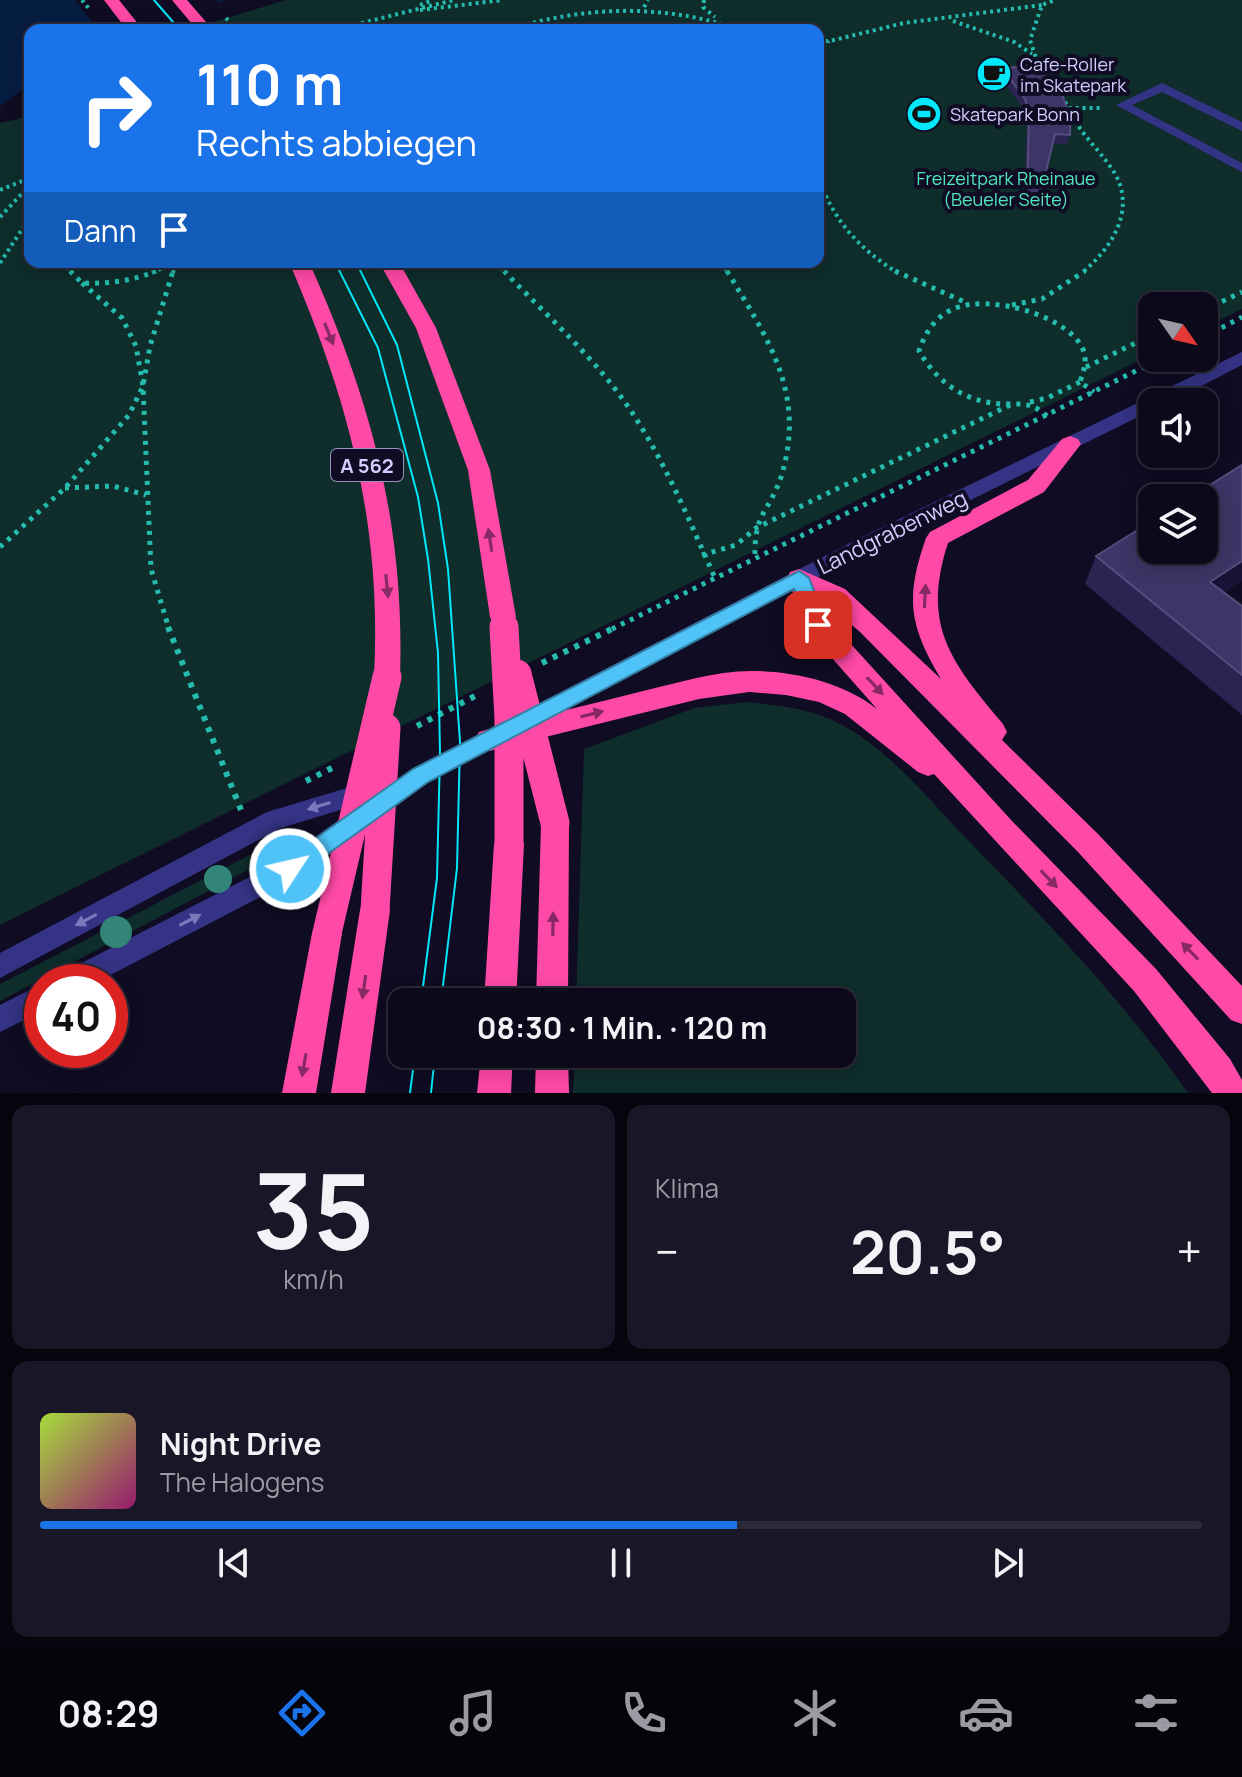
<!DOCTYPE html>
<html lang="de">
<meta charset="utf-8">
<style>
:root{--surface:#0b091a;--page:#191727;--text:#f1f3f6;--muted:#9a9aa2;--line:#2b2a39;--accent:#1a73e8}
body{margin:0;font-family:Manrope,sans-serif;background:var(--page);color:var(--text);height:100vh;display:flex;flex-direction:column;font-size:30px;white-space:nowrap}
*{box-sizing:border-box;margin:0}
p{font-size:26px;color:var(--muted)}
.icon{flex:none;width:44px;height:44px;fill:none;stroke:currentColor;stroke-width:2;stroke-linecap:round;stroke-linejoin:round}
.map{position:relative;height:1093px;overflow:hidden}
.drawer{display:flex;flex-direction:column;gap:12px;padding:12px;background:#06050e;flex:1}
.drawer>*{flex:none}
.guide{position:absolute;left:24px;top:24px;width:800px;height:244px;border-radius:16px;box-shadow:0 4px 20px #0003,0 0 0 2px var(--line);background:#1a73e8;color:#fff;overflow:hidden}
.needle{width:52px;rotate:124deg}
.controls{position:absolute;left:1138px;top:292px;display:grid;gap:16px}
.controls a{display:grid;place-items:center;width:80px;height:80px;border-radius:16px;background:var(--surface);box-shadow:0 4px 20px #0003,0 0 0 2px var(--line);font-size:40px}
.speed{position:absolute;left:24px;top:964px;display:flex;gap:16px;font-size:40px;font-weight:700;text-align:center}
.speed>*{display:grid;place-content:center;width:104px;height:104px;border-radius:50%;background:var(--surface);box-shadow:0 4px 20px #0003,0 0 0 2px var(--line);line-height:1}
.speed .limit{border:12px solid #d22;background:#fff;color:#111}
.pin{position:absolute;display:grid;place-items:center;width:68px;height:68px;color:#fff;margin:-34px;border-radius:16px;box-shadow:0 4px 12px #0006}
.me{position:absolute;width:88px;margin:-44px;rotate:55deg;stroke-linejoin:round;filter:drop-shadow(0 0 6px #0008)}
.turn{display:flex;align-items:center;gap:28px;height:168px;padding:0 40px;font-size:36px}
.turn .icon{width:104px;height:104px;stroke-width:2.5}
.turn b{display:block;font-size:56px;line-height:68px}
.then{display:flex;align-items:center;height:76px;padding:0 40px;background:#0003;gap:16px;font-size:30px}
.big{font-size:60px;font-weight:700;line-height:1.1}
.drawer .card{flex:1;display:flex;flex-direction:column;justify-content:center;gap:12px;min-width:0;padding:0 28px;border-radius:16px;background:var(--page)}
.drawer .dial{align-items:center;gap:0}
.dial b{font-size:104px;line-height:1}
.song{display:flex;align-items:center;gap:24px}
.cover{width:96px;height:96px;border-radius:12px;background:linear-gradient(135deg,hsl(80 70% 55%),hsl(320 70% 35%))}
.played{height:8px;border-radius:4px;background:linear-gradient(90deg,var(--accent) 60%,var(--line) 60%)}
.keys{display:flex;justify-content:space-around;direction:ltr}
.heat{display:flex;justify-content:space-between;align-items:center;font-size:44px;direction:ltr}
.drawer .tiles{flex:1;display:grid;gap:12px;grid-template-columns:1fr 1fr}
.card:last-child{grid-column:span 2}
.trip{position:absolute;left:388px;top:988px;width:468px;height:80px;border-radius:16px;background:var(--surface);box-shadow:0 4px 20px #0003,0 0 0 2px var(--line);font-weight:700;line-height:80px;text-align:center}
.tab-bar{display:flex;height:128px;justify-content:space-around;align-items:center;background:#04040a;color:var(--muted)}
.tab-bar .icon{width:56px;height:56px}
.tab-bar .selected{color:var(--accent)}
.tab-bar b{font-size:36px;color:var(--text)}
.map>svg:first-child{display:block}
.green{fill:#0e2d2b}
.water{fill:#061d42}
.pier{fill:#0f0c23}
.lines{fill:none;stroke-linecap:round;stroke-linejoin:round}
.path-far2{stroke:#25bcae;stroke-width:4;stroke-dasharray:3 4;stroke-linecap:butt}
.path-far1{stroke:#25bcae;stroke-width:5;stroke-dasharray:4 6;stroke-linecap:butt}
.path{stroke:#25bcae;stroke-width:6;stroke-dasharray:5 7;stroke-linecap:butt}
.service{fill:#343385;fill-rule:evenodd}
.tertiary{fill:#343385;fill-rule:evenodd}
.motorway{fill:#ff49a6;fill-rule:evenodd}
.tram{stroke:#00e8f9;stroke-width:2}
.motorway-bridge-far1{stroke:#ff49a6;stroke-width:22}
.motorway-bridge{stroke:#ff49a6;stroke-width:29}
.tree{fill:#338578}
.wall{fill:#2b2352}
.shaded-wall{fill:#181237}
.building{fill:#3d3565;stroke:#544d7d;stroke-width:2}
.oneway{fill:#872a64}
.oneway2{fill:#7b79bc}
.route{fill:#4fc3f7;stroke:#337fa1;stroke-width:2}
.labels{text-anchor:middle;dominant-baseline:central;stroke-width:8;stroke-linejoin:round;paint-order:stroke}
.far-poi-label{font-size:18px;fill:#d2ceff;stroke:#0f0c23;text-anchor:start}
.far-park-label{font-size:18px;fill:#51e8bd;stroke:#0f0c23}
.shield{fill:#0f0c23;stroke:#9894bd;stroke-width:2}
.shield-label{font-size:20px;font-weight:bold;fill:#d2ceff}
.street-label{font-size:22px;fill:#d2ceff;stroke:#0f0c23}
</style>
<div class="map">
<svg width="1242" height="1093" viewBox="0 0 1242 1093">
<rect width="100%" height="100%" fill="#0f0c23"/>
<!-- green -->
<path class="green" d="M286,0H1242V309L1204,328V306H1152V354L0,925V123L19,119L30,111V262H818V30H187Z
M746,702C779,706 810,708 840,724C888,749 924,794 961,833C1039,913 1124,1001 1188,1093H573L575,1054H842V1002H576L584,749L694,708Z
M275,842L279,854L0,1001V984Z"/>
<!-- water -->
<path class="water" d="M0,0H229L135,30H30V85L0,106Z"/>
<!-- pier -->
<path class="pier" d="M75,0H217L223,6L148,30H98Z"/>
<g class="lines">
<!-- path-far2 -->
<path class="path-far2" d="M82,0L90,10
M704,0L703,7L715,17
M420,5L433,0
M644,7L648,0
M420,10L503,0
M226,18L237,30
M953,21L1014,42L1032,54
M334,30L454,0
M506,30C586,6 662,3 741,30
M818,41H830L904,23L1042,5
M818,52L829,41
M1040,70L1030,40L1042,5L1055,0
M1061,96L1069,108H1101
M1069,108C1079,133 1097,147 1112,169C1138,207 1113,247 1082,273
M818,176C833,220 858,248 898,273
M0,190L30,178
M0,217L30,185
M62,262L72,273
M496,262L506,273
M722,262L728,273
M0,263L30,217
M152,273L174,262
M173,273L176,262"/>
<!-- path-far1 -->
<path class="path-far1" d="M70,271L82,283C108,284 132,281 156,271
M504,271C546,315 595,358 629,408C665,461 689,520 715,578
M727,271C768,339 807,394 781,477C769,513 754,512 755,557
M895,271L967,303
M82,283L122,318L136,346L143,386L151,569L169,629
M1012,305L1042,299L1085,271
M1204,310L1242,292
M1204,337L1242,317
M1086,367L1152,335
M1030,402L1047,398L1080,382
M1047,416C1032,403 1026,404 1007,404C968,404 938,384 919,351C925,333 935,317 953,309C986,294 1063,313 1082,347C1088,359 1084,370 1080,382L1094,392
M65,488L113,486L146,495
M0,547L65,488L129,415L143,386L150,346L173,271
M702,555L736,545L756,528L1010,405
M612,629L1162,358"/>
<!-- path -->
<path class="path" d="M168,627L241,810
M542,663L616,627
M417,726L479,694
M306,781L336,766"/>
<!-- service -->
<path class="service" d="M1162,83L1242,122V131L1162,92L1132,105L1242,163V172L1116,105Z"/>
<!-- tertiary -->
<path class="tertiary" d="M1242,352V365L1170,402H1152V410L862,554L429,782L299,877L97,982H58L62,973L281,861L363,803L281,828L0,978V953L267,812L367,782L375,785L379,792L413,768L848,544Z
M42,984V1011L0,1032V1005Z"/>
<!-- motorway -->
<path class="motorway" d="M104,0H119L143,30H127Z
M172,0H187L213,30H197Z
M289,262H309C371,400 405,524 400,677L396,684L387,687L378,684L374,677C382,525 349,401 289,262Z
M379,262H399L436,328L490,470L516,617L512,624L503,627L494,624L490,617L468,470L416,328Z
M1070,436L1078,439L1081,444L1044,492L948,543C921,626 951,662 1003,724L1007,732L1002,740L1098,834L1242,986V1024L1231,1020L1078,852L859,631L820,599L829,620L1012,821L1156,969L1230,1059L1242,1080V1093H1212L1134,991L934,774L928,776L918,772L845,714L819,702L786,695L749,692L699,699L489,751L479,748L475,740L479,732L489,729C540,716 592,704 643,691C678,683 715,671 751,671C793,671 843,682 877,709L809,632L787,578L790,572L799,569L845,589L941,679C909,625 905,598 926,538L930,532L1028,480L1062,439Z
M555,810L565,814L569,823L568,1002H536L541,823L545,814Z
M509,831L519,835L524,844L516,1002H484L494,844L499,835Z
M375,896L386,900L390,910L365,1093H331L360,910L364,900Z
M327,919L338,923L342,933L316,1093H282L312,933L316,923Z
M481,1054H513L511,1093H477Z
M536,1054H568L569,1093H535Z"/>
<!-- tram -->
<path class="tram" d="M154,0L180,30
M335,262L378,348L418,497L428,559L438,653L440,753L437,878L421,1002
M356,262L397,345L438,503L448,569L460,742L457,868L441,1002
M410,1093L415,1054
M431,1093L435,1054"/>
<!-- motorway-bridge-far1 -->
<path class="motorway-bridge-far1" d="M503,617L504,629"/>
<!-- motorway-bridge -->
<path class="motorway-bridge" d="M504,627L509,719V844
M517,674L555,823
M375,910L386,728
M327,933L387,677"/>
</g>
<!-- trees -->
<g class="tree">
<circle cx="218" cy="879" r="14"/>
<circle cx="116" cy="932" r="16"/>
</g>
<!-- wall -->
<path class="wall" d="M1002,68L1070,135L1067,145L1053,143L1037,210L1024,209L1027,121L1023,108L1000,77Z
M1096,556L1242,580L1224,592L1242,606V715L1085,584Z"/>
<!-- shaded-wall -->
<path class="shaded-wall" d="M1242,561V580L1196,609L1210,582Z"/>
<!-- building -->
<path class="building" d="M1038,65L1063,97L1070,117V135L1055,134L1039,201L1027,200L1029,112L1025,99L1002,68Z
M1242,465V561L1210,582L1242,606V675L1096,556L1152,521V550H1204V498H1189Z"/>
<!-- one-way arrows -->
<defs><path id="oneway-solid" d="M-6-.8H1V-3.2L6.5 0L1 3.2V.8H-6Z" transform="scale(2)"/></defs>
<g class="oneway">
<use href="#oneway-solid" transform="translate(329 334) rotate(68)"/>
<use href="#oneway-solid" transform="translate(490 540) rotate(-99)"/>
<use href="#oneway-solid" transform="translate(387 586) rotate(84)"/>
<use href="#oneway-solid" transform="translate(925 596) rotate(-87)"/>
<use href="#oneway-solid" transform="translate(875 686) rotate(47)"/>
<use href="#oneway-solid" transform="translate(592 714) rotate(-14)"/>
<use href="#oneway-solid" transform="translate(1049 879) rotate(46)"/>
<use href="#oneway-solid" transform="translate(553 924) rotate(-89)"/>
<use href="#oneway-solid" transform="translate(1190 951) rotate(-134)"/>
<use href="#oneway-solid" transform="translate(364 987) rotate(98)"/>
<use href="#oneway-solid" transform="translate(304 1065) rotate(100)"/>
</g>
<g class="oneway2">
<use href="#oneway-solid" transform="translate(319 806) rotate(163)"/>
<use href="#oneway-solid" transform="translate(86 920) rotate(152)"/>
<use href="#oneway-solid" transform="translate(190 920) rotate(-27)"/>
</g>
<!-- route -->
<path class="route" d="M799,571L809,578L827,625L824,630H811L794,589L428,782L297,876L290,879L282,876L278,869L282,862L413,769Z"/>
<!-- icons -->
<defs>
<symbol id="cafe-disc" viewBox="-11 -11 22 22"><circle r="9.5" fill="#00e8f9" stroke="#0f0c23"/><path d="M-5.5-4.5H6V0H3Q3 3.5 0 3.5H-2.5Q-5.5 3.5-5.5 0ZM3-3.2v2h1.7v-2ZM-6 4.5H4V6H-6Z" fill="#111"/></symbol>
<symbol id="stadium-disc" viewBox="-11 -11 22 22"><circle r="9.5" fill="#00e8f9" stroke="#0f0c23"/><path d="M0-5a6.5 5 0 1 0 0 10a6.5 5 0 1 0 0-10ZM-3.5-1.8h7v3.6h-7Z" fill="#111"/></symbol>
</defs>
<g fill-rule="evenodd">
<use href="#cafe-disc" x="974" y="54" width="40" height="40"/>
<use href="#stadium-disc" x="904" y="94" width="40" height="40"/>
</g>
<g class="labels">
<!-- far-poi labels -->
<g class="far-poi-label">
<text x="1020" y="64">Cafe-Roller<tspan x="1020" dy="21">im Skatepark</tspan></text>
<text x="950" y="114">Skatepark Bonn</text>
</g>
<!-- far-park labels -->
<g class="far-park-label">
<text x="1006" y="178">Freizeitpark Rheinaue<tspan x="1006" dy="21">(Beueler Seite)</tspan></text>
</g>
<!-- shield labels -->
<rect class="shield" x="331" y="449" width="72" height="32" rx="6"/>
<g class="shield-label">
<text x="367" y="465">A 562</text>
</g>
<!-- street labels -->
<g class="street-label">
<text transform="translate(892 532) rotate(-26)">Landgrabenweg</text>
</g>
</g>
</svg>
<div class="controls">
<a><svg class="needle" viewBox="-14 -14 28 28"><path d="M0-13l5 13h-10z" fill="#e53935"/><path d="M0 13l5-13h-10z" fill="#9a9aa2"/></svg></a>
<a><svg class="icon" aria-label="sound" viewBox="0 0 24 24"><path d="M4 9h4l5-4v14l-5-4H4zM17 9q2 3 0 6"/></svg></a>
<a><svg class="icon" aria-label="layers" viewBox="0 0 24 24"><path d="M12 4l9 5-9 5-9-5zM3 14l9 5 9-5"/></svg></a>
</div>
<div class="speed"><div class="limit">40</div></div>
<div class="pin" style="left:818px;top:625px;background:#d93025"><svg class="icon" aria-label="arrive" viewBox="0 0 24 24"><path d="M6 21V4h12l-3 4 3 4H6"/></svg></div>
<svg class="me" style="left:290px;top:869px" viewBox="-20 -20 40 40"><circle r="17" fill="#4fc3f7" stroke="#fff" stroke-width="3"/><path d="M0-11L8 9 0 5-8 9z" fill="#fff"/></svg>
<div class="trip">08:30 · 1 Min. · 120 m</div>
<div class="guide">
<div class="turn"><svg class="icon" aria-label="right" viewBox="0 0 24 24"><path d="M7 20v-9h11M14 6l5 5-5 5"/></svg><div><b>110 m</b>Rechts abbiegen</div></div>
<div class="then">Dann<svg class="icon" aria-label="arrive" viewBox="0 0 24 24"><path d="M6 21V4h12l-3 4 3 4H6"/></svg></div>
</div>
</div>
<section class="drawer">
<div class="tiles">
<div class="card dial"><b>35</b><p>km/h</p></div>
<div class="card"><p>Klima</p>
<div class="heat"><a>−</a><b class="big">20.5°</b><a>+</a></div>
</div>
<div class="card">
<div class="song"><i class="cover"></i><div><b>Night Drive</b><p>The Halogens</p></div></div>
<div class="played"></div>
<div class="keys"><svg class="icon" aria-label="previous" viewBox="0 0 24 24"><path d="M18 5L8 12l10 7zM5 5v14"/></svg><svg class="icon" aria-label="pause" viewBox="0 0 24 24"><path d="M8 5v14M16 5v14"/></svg><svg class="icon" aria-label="next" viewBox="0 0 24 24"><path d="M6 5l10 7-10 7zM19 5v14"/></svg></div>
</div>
</div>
</section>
<nav class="tab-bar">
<b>08:29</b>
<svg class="icon selected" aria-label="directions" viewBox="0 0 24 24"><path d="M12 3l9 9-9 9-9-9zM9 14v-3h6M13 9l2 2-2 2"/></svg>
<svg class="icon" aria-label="music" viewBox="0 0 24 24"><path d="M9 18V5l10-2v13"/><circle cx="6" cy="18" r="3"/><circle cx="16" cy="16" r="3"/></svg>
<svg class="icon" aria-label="phone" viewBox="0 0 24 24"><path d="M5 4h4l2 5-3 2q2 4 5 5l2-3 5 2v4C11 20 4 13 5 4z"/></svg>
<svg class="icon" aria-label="climate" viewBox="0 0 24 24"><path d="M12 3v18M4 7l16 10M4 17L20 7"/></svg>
<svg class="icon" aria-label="car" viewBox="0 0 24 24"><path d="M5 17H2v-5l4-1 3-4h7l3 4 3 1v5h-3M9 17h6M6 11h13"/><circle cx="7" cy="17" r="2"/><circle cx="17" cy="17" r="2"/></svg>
<svg class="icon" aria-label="filters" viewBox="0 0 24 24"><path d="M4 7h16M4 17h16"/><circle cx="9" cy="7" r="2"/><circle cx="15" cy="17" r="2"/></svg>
</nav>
